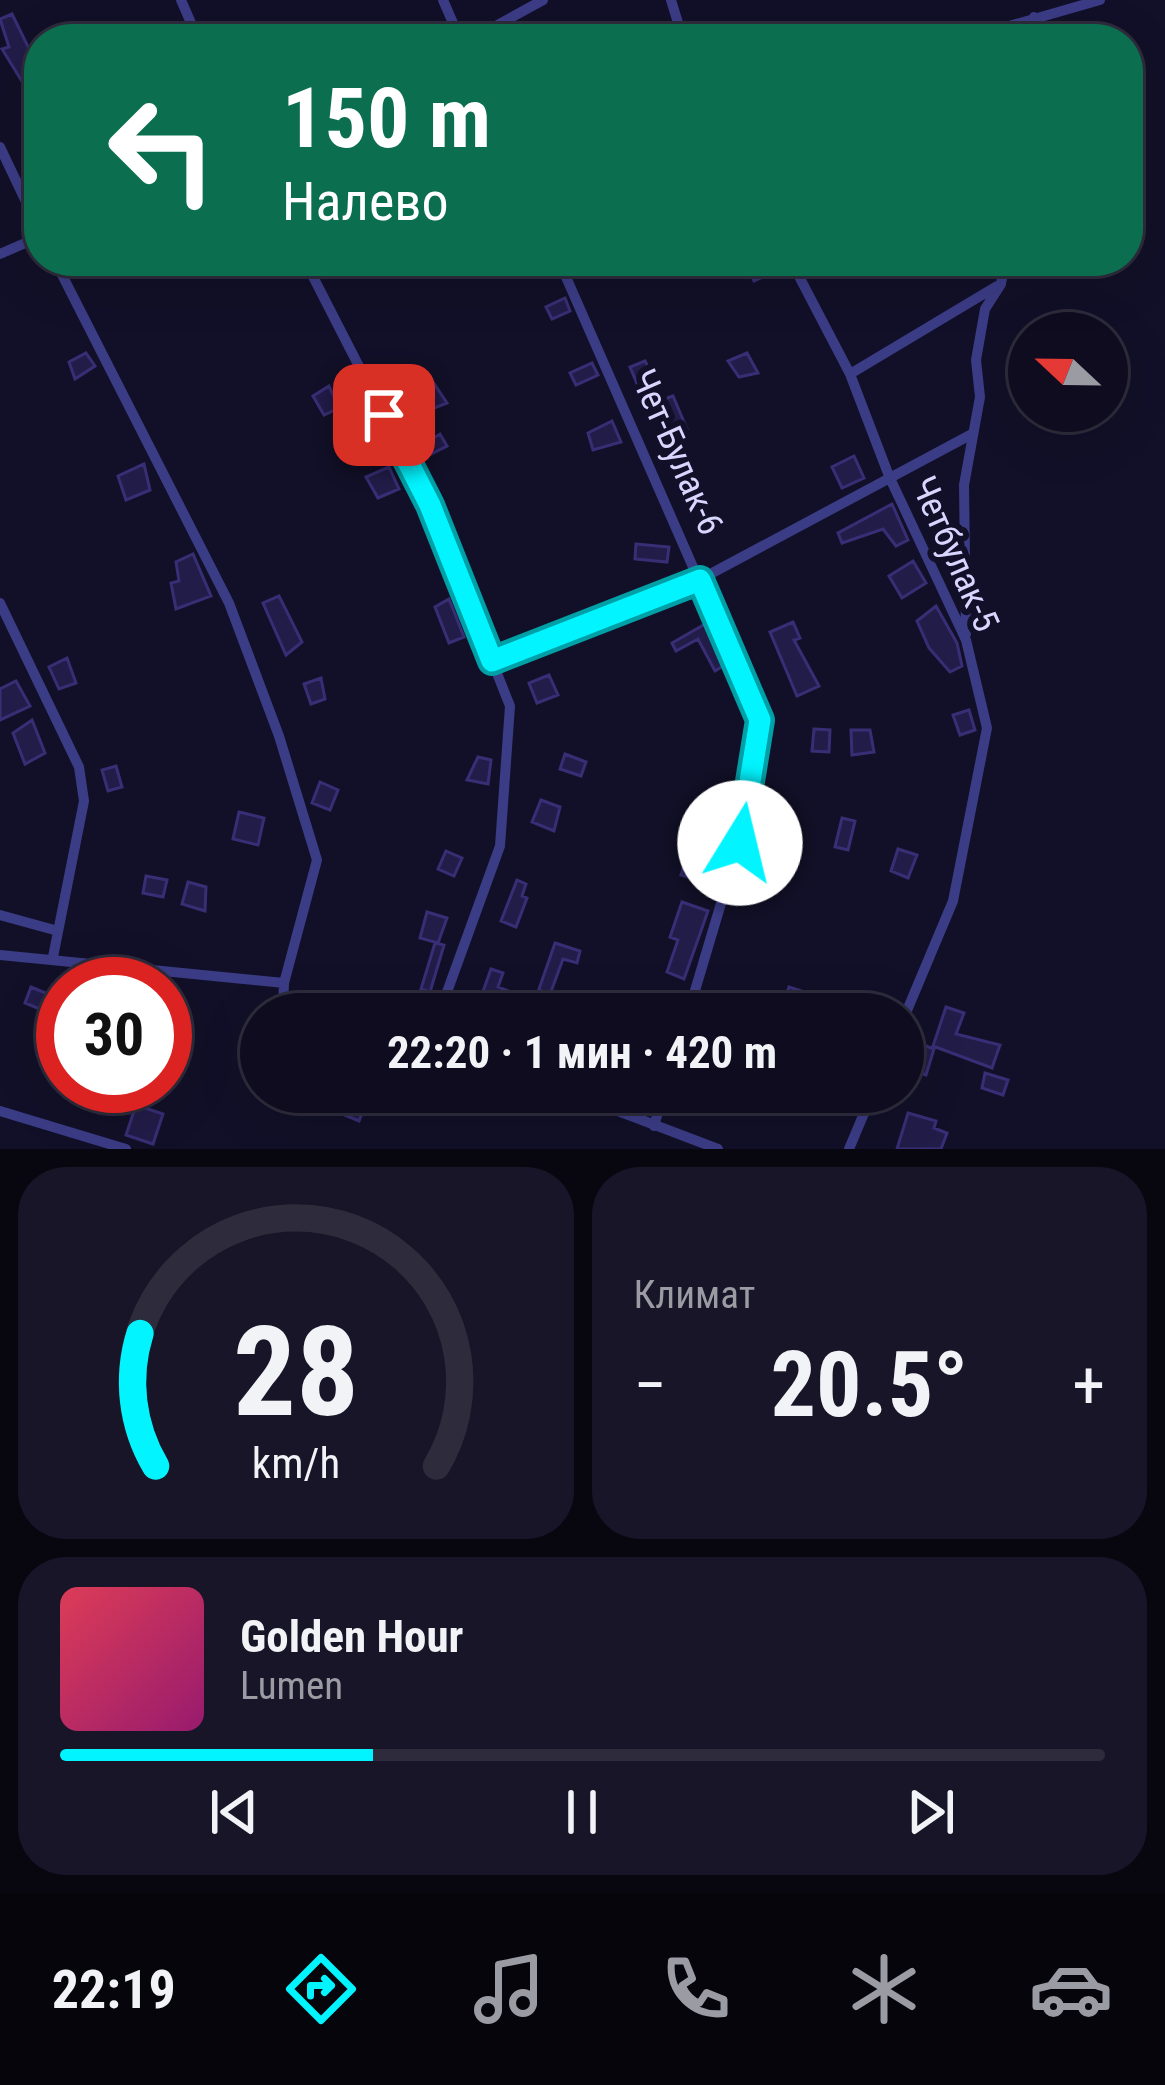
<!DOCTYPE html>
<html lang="ru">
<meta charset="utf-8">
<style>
:root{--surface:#0e0c1e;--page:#171527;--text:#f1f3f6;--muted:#9b9ba4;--line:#2e2c3c;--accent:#02f4ff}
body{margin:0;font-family:"Roboto Condensed",sans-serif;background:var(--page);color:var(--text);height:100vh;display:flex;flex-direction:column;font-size:45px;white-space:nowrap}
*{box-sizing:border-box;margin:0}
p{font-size:39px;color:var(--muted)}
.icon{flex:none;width:66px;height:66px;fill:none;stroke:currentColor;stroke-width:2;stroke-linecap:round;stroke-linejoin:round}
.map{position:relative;height:1149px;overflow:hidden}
.panel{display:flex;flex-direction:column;gap:18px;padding:18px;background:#080710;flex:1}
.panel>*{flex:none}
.banner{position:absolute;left:24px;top:24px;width:1119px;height:252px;border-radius:48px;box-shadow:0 12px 48px #0002,0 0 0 3px var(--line);background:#0b6e4f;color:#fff;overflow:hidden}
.needle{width:78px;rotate:292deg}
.fabs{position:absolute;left:1008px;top:312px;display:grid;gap:24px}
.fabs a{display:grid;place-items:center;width:120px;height:120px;border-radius:50%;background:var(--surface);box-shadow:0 12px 48px #0002,0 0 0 3px var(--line);font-size:60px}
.speed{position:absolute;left:36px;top:957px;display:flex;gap:24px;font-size:60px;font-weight:700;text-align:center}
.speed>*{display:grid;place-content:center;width:156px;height:156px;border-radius:50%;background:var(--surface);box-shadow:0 12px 48px #0002,0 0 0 3px var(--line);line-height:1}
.speed .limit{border:18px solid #d22;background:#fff;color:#111}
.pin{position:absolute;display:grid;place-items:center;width:102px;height:102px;color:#fff;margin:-51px;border-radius:24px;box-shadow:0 6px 18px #0006}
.me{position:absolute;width:132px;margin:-66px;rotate:9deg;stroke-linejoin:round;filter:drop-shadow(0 0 9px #0008)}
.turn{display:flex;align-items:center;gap:42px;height:252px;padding:0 60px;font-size:54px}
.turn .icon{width:156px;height:156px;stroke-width:2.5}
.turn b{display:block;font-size:84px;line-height:102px}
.big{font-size:90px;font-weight:700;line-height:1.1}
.panel .widget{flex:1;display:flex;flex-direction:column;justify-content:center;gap:18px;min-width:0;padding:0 42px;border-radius:48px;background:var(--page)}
.panel .dial{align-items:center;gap:0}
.dial svg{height:312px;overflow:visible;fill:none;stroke:var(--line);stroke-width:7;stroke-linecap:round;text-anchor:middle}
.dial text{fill:var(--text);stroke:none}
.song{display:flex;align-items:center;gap:36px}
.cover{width:144px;height:144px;border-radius:18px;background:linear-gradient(135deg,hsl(350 70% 55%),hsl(320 70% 35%))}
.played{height:12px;border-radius:6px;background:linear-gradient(90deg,var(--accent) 30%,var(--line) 30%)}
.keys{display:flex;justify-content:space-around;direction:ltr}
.heat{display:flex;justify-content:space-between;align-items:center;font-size:66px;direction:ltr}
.panel .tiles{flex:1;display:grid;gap:18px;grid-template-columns:1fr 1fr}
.widget:last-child{grid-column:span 2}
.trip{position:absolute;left:240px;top:993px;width:684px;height:120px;border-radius:60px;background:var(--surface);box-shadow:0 12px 48px #0002,0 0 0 3px var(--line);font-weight:700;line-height:120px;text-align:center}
.tab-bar{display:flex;height:192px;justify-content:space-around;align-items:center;background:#06050c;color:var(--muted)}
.tab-bar .icon{width:84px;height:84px}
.tab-bar .current{color:var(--accent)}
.tab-bar b{font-size:54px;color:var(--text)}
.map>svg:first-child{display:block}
.building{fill:#221c49;stroke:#382e75;stroke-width:3}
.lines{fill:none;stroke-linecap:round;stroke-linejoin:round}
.minor{stroke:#3b3c86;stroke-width:10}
.route-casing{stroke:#019fa6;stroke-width:30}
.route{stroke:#02f4ff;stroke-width:21}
.labels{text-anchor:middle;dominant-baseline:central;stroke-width:12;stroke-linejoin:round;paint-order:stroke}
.street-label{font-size:36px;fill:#d8d6ff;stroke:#121028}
</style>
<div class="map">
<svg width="1165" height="1149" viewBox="0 0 1165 1149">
<rect width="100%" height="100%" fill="#121028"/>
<!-- building -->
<path class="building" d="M12,14L39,69V91L31,96L2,49L9,47L0,19Z
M127,26L131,39H94L93,38Z
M747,261H772L777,270L754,281Z
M565,298L570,311L552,319L546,307Z
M86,353L95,366L75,379L69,362Z
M747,353L758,373L739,377L728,361Z
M645,361L655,380L638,386L630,367Z
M592,363L598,375L576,385L570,373Z
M431,379L447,403L422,413L415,390Z
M329,386L339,408L324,415L313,396Z
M673,396L687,429L668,439L653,403Z
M612,421L621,442L593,450L588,433Z
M372,431L381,450L363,459L354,440Z
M440,434L447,446L429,455L422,445Z
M854,456L864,478L842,488L832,467Z
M144,464L150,490L126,500L118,476Z
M389,467L399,489L378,498L366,477Z
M892,504L908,540L896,546L883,529L842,543L838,533Z
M636,544L669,547L667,562L635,559Z
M193,554L211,596L176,609L171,583L179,581L176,562Z
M913,561L926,583L902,598L889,576Z
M279,596L302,642L286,655L263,603Z
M449,599L464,637L449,643L435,607Z
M936,606L957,643L962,666L950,672L929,648L917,621Z
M793,622L800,638L794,640L819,686L797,696L770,632Z
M707,623L725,665L715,671L698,639L676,651L672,643Z
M67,658L76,683L59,689L49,667Z
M549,675L558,695L537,703L529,683Z
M321,678L325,699L311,704L304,684Z
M16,681L30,706L0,720V689Z
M969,710L975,730L960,735L953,715Z
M32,720L45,753L25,764L13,733Z
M814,729L830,730L829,752L812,751Z
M851,730H870L874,752L852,755Z
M565,754L586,762L581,776L560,769Z
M478,757L491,760L488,784L467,780Z
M116,766L122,787L108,791L102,770Z
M320,782L338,790L330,810L312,803Z
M541,800L560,807L554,831L532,822Z
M239,812L264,818L258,845L233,839Z
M842,818L855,821L848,850L835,847Z
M898,849L917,855L908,878L891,871Z
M446,851L462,858L454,876L438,869Z
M688,853L714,858L705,882L681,875Z
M146,876L167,880L163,897L143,893Z
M517,880L526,884L522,896L527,898L516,927L501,921Z
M188,882L206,887L205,911L182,904Z
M682,902L708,911L684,979L667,972L678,940L670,937Z
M427,912L447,918L438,943L420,938Z
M435,943L444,945L430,992L421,989Z
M555,943L580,951L577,963L563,959L549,997L539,989Z
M491,969L503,973L498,987L511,992L506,1006L481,997Z
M31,987L48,994L42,1010L25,1003Z
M789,987L866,1012V1014L799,1008L797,1014H780Z
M545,997L567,1005L563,1014H539Z
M946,1007L964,1013L956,1034L1000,1045L992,1068L933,1046Z
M175,1033L192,1039L182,1068L165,1062Z
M923,1045L934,1049L926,1075L915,1071Z
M985,1073L1008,1080L1003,1095L982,1088Z
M350,1094L367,1100L359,1121L342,1114Z
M136,1105L163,1114L153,1144L126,1135Z
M908,1113L936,1121L934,1128L947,1133L941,1149H897Z"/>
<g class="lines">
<!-- minor -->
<path class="minor" d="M181,0L198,39
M443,0L460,39
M671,0L683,39
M1034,17L1038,39
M472,39L543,0
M964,39L1100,0
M0,147L39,229
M0,254L39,237
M55,261L229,603L279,736L317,860L284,983
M305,261L430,505L510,706L500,846L439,1014
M559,261L760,720L739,843L688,1014
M791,261L850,374L889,476L966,640L987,728L953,901L903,1020
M850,374L997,286
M0,603L79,767L84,801L53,957
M966,634L964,485L980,397L976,360L985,309L1001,284L1005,261
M492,661L701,579L972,434
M0,915L58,931
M0,955L284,983L283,1005L326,1014
M568,1092L718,1149
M0,1111L126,1149
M654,1126L664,1092
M849,1149L873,1092"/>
</g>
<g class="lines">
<defs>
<path id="route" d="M384,415L430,505L492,661L700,580L760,720L740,843"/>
</defs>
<!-- route casing -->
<use href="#route" class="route-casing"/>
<!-- route -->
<use href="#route" class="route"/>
</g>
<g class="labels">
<!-- street labels -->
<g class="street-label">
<text transform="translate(677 452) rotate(66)">Чет-Булак-6</text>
<text transform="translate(955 554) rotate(66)">Четбулак-5</text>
</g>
</g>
</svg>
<div class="fabs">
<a><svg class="needle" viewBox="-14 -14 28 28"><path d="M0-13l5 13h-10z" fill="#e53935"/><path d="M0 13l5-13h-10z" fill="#9b9ba4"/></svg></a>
</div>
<div class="speed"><div class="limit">30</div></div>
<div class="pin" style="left:384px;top:415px;background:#d93025"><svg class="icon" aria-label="arrive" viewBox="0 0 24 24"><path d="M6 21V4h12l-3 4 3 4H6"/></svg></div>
<svg class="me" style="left:740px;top:843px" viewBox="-20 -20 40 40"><circle r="19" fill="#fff"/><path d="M0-13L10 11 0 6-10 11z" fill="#02f4ff"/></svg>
<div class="trip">22:20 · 1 мин · 420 m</div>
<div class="banner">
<div class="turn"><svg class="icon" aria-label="left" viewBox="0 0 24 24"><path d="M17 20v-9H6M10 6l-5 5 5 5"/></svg><div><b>150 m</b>Налево</div></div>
</div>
</div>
<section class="panel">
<div class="tiles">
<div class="widget dial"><svg viewBox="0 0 100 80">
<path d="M14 69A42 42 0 1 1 86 69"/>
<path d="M14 69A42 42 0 0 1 10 35" stroke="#02f4ff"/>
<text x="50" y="56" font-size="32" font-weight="700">28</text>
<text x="50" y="72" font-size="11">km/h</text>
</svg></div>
<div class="widget"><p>Климат</p>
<div class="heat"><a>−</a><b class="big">20.5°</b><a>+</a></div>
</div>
<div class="widget">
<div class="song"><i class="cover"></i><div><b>Golden Hour</b><p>Lumen</p></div></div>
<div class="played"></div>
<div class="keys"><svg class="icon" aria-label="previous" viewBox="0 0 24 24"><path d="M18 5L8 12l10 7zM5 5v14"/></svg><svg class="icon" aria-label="pause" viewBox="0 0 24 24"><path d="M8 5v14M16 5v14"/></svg><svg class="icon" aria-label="next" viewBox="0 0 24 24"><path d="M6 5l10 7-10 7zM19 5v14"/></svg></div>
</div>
</div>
</section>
<nav class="tab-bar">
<b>22:19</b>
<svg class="icon current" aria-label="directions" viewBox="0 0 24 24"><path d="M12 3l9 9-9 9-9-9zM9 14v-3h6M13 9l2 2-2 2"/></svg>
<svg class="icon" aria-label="music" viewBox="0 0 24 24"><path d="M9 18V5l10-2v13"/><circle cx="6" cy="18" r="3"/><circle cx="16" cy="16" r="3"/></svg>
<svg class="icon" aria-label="phone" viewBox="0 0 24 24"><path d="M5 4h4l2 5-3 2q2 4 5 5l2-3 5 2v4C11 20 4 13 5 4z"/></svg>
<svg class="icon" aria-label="climate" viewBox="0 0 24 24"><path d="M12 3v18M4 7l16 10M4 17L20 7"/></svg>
<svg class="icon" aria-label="car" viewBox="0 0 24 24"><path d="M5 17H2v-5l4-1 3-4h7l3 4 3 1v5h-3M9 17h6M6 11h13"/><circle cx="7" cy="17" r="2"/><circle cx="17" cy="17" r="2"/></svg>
</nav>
